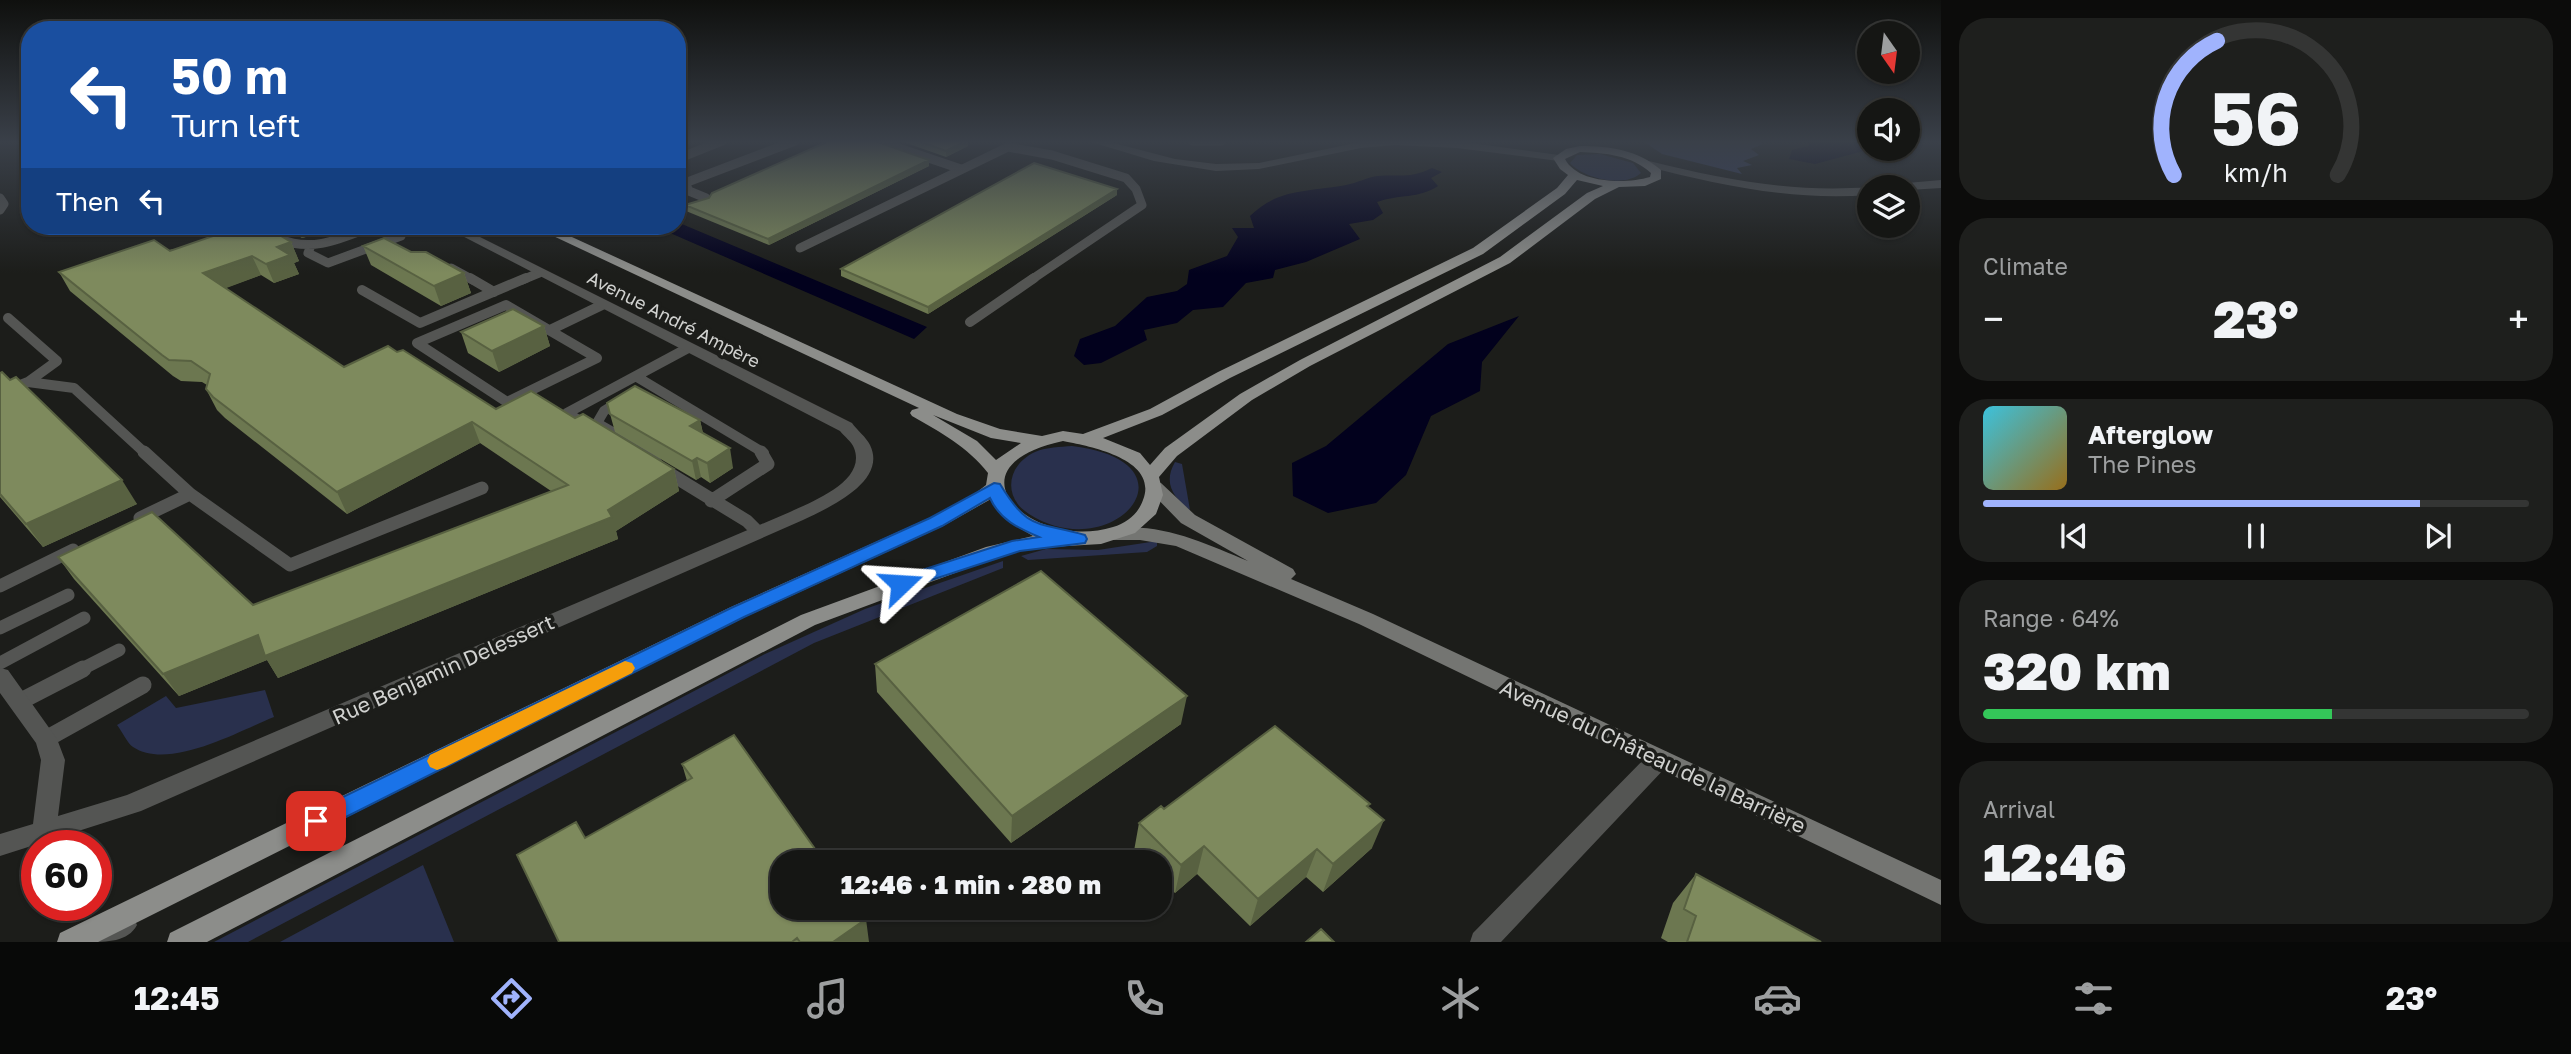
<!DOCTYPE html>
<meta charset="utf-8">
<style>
:root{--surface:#151614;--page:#1e1f1d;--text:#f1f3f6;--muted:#9d9fa0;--line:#343534;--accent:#a0b3fd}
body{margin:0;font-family:"Golos Text",sans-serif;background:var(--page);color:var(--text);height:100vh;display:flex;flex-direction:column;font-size:26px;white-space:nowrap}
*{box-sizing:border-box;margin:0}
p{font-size:23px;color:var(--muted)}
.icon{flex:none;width:38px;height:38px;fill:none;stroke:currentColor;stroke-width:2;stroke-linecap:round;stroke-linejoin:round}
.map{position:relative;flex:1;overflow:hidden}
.sheet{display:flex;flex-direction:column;gap:18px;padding:18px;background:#0c0c0b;width:630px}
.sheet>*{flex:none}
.banner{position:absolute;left:21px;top:21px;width:665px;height:214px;border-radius:28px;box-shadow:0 2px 5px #0004,0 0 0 2px var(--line);background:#1a4fa0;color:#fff;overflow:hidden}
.needle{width:46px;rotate:166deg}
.controls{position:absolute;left:1857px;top:21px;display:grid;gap:14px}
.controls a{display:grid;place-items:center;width:63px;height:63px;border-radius:50%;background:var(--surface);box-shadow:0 2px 5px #0004,0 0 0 2px var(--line);font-size:35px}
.speed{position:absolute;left:21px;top:830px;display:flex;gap:14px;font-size:35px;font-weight:700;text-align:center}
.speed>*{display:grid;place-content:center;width:91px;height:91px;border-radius:50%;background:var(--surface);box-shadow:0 2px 5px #0004,0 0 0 2px var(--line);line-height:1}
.speed .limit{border:10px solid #d22;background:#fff;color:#111}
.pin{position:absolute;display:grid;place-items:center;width:60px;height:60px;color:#fff;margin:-30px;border-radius:14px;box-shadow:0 4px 10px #0006}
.me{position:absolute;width:77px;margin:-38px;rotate:70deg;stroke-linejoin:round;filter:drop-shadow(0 0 5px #0008)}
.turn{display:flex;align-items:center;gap:24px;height:147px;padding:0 35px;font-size:32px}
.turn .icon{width:91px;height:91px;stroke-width:2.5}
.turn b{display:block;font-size:49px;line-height:60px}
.then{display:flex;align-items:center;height:66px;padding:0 35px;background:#0003;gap:14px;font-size:26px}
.big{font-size:52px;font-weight:800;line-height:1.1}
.sheet .tile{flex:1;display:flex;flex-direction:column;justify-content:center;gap:10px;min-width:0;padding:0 24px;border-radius:28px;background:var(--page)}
.sheet .dial{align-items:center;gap:0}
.dial svg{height:182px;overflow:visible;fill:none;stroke:var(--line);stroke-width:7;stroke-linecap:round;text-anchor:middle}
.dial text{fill:var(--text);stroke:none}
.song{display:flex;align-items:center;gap:21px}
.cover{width:84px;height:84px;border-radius:10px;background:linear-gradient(135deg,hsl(190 70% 55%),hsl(40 70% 35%))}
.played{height:7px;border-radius:4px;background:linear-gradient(90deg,var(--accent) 80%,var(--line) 80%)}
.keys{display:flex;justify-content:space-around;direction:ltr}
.heat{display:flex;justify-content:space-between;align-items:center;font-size:38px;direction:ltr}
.charge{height:10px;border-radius:5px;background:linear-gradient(90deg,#34c759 64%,var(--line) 0)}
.trip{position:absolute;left:770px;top:850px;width:402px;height:70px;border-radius:28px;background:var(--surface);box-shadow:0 2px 5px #0004,0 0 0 2px var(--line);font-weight:800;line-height:70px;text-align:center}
.menu{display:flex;height:112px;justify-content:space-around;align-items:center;background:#080908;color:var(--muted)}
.menu .icon{width:49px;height:49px}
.menu .current{color:var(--accent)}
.menu b{font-size:32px;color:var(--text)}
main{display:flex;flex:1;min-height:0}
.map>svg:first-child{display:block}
.green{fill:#29304d}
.forest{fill:#394268}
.water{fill:#02011d}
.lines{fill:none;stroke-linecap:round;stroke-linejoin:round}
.service-far3{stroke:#545553;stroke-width:9}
.service-far2{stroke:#545553;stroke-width:10}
.service-far1{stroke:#545553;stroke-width:13}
.service{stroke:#545553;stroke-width:17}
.minor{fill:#545553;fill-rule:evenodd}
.tertiary{fill:#545553;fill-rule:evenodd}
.secondary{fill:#747572;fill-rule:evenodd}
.primary{fill:#8c8d8a;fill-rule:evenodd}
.wall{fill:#6c7750}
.shaded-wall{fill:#586141}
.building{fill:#7e8a5d;stroke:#586141;stroke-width:2}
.route{fill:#1a73e8;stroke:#114b97;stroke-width:2}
.slow{fill:#f59e0b}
.labels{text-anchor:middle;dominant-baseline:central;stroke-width:7;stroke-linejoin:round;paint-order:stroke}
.street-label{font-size:18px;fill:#d1d2d0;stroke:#1c1d1a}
.near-street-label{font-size:21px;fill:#d1d2d0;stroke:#1c1d1a}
</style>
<main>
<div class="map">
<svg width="1941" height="942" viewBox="0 0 1941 942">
<rect width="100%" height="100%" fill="#1c1d1a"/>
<!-- green -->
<path class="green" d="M1600,154L1633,163L1641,173C1625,188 1584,179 1570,163L1577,155Z
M1072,446C1204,462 1113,568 1029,514C1002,497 1007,465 1035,452C1047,447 1060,447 1072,446Z
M1175,462L1182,464L1190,510C1173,497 1163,483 1175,462Z
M1157,541V546L1147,552L1028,560L1021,556L1046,549L1098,550Z
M1003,561V568L814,643L248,942H214L765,654L865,609Z
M265,690L274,717C239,731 169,771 133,747C127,743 122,731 117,725L166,696L176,708Z
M423,865L454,942H280Z"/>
<!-- forest -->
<path class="forest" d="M1643,141H1759L1763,144L1751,149L1759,155L1743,161L1752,165L1737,168L1742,174L1662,154Z"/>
<!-- water -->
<path class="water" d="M1809,141H1869L1871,149L1815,164L1789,159L1792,150L1808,146Z
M1432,168L1442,172L1431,178L1438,186C1419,199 1399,194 1377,202L1383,213L1373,220L1349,224L1360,239L1306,262L1275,270L1273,278L1246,283L1223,307L1193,310L1177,323L1144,330L1147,340L1101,363L1084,365L1074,356L1080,339L1115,326L1147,297L1177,291L1187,284L1189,270L1227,256L1238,237L1232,228H1254L1250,216C1278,188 1309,192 1346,185C1357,183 1368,177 1378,176C1401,174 1410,179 1432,168Z
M677,222L927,327L914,339L654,226H677Z
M1519,316L1482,362L1480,391L1431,416L1406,475L1376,503L1328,513L1293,496L1292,463L1326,446L1448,344Z"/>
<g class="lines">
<!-- service-far3 -->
<path class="service-far3" d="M878,141L961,169
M1193,141H1221
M677,159L722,141
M686,185L689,191L706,198
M677,186L795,141
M0,198L4,204L0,210
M677,203L683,205
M255,234L278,226
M280,239C313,253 342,238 374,226
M310,248L308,253L328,263L401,236
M800,248L1008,147L1052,155L1126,178L1136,189L1142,205L1031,280
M451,268L473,280
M522,280L539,273"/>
<!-- service-far2 -->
<path class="service-far2" d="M470,278L494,292
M362,290L420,323L526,278
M506,305L597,358L507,402L417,343Z
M970,322L1034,278
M550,330L602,305
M637,377L764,453
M28,382L74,388L145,453
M0,393L28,382L57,361L8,318
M620,401L604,411L597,423L649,453
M589,426L567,413L688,348"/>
<!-- service-far1 -->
<path class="service-far1" d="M144,452L190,494L290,565L482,488
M646,452L658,466
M662,469L747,521L758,532
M711,501L768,464L761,452
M140,518L190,494
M0,586L73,550
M0,628L68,595
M0,663L84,618
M80,670L119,650"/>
<!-- service -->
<path class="service" d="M19,702L83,669
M46,739L143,685"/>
<!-- minor -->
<path class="minor" d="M1088,141H1106L1175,159L1216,164L1259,163L1365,141H1456L1559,155L1565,158L1559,161L1457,148L1395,145L1361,148L1259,169L1216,171L1154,161Z
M443,226H458L852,423C857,430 866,437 870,445C888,482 828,508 803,520L141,811L0,856V834L33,824L41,760L36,743L0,693V668L8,670L57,739L65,760L58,816L127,795L790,512C813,501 867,481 854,448C852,442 844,436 840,431Z
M1659,749L1667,752L1671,759L1667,766L1501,942H1470L1473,933L1651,752Z"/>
<!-- tertiary -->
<path class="tertiary" d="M1649,161C1722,179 1793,193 1869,187V195C1792,201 1719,185 1645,166L1643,164Z
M1941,180V188L1908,190V187H1901L1907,183Z
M124,912L133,916L137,925C128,942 107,942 87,942L90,933Z"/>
<!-- secondary -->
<path class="secondary" d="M1155,481L1161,483L1195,515L1293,569L1296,574L1291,579L1373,614L1941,880V905L1359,624L1176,546L1140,540H1099L1097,536L1099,532C1151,517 1202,542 1248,561L1181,523L1146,487Z"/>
<!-- primary -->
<path class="primary" d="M1580,146C1610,146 1638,150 1661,170V179L1645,186L1619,187L1595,199L1510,263L1310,366L1252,400L1177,456L1159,477L1163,495L1156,514L1135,533L1101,544L1033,548L998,557L815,625L207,942H167L170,933L801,615L986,547L1033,536L1009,522L991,499L943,526L745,617L98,942H57L60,933L731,607L929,518L968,499L986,485L988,473C968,447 940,432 912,416L910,413L912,410L919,408L532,226H548L957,414L1000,429L1042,436L1063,431L1083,434L1150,409L1218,372L1473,248L1557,188L1568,175L1560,169L1553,158L1566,149ZM1580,152C1606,153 1631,155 1651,173L1650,177C1626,184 1578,184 1565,159ZM1577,180L1603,186L1587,193L1500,257L1300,360L1240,394L1165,448L1150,465L1140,453L1103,438L1162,415L1230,378L1483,254L1565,194ZM933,415L991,438L1021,443L996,460L977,441ZM1063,441C1089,446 1159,459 1143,500C1138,514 1127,523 1113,527C1033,552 942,467 1063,441Z"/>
</g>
<!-- wall -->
<path class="wall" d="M901,141H968V146L946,157Z
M929,160V166L769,245L686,211L685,205L709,198Z
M1117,195L928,314L841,276V269Z
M283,226H347L302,238L285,228Z
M244,235L291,242L299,261L294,263L299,274L274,283L261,275L225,288L344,367L496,409L575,418L674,469L679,491L616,531L618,539L278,678L267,660L179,696L74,579L58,557L253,605L551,491L480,443L347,514L225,418L217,410L206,389L207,385L202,382L181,381L173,376L70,291L59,272Z
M363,246L411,252L464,273L471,293L441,306L371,265Z
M544,326L550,346L499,372L468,353L461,332Z
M0,373L137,504L43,547L0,497Z
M607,403L700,420L703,433L733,468L710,483L701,477L696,480L615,432Z
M875,664L1181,724L1011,843L877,692Z
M682,764L869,942H559L585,838L687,781Z
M1369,807L1372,848L1323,892L1306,877L1250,926L1197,874L1175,893L1160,878V863H1146L1134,851L1139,823L1164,809Z
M1696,874L1821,942H1668L1661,938L1673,903Z"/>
<!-- shaded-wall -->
<path class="shaded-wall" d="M966,141H968V146L946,157V151Z
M929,160V166L769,245L768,239Z
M1117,189V195L928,314V307Z
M297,226H347L302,238Z
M291,242L299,261L294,263L299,274L274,283L266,264L277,247Z
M252,256L261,275L213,293L203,273Z
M464,273L471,293L441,306L434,286Z
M544,326L550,346L499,372L492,351Z
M700,420L704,439L690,426Z
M472,422L480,443L347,514L337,492Z
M730,448L733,468L710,483L707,463Z
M697,458L701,477L696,480L692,461Z
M674,469L679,491L616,531L618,539L278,678L267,660L179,696L163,674L258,635L608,510Z
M122,480L137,504L43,547L26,524Z
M1187,696L1181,724L1011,843L1012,816Z
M1384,820L1372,848L1323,892L1333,864Z
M1204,846L1197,874L1175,893L1181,865Z
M1317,849L1306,877L1250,926L1258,899Z
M866,919L869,942H833Z"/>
<!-- building -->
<path class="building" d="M829,141H875L929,160L768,239L685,205L709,198L712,193Z
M918,141H966L946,151Z
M1034,163L1117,189L928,307L841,269Z
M266,227L291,242L277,247L290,255L266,264L252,256L203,273L344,367L388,346L397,352L403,350L496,409L531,391L575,418L583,414L674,469L608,510L612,517L265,656L258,635L163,674L58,557L152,512L253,605L568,485L472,422L337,492L213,397L206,389L210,374L191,361L169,360L162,355L59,272L154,240L170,251L233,229L244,235Z
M384,238L411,252H426L464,273L434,286L363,246Z
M513,309L544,326L492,351L461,332Z
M2,372L10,380L16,377L122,480L26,524L0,494V373Z
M635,386L700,420L690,426L730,448L707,463L697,458L692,461L610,414L607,403Z
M1041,571L1187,696L1012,816L875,664Z
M1275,726L1370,804L1367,806L1384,820L1333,864L1317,849L1258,899L1204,846L1181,865L1139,823L1161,806L1164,809Z
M734,735L825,863H782V908H858L866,919L833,942H800L797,938L792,942H559L517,855L576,822L585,838L692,778L682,764Z
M1696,874L1821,942H1687L1696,916L1684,909Z
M1321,929L1334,942H1306Z"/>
<!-- sky -->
<linearGradient id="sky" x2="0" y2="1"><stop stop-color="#0f100e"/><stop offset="0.52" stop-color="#3a4049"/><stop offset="1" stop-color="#3a4049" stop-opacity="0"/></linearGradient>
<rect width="1941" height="273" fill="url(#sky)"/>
<!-- route -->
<path class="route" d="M994,483L1000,484C1029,532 1037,521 1085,535L1087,539L1085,543L1020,551L907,588H894L892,584L894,579L1012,541L1039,537C1018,528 1000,520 990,498L942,526L744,617L324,828L316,831L308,828L305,821L308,814L731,608L930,518Z"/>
<!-- slow -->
<path class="slow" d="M625,661L632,663L635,668L632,673L445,767L437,770L430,767L427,761L430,755Z"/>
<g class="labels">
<!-- street labels -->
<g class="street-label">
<text transform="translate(674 319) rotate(27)">Avenue André Ampère</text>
</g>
<!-- near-street labels -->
<g class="near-street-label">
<text transform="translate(443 669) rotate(-24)">Rue Benjamin Delessert</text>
<text transform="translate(1653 756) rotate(25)">Avenue du Château de la Barrière</text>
</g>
</g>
</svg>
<div class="controls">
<a><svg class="needle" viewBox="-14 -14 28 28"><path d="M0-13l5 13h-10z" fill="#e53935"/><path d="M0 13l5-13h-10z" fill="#9d9fa0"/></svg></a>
<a><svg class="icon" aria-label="sound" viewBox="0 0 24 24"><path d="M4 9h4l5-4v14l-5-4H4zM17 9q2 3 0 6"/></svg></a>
<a><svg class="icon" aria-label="layers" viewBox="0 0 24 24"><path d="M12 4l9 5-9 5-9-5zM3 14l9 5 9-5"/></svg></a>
</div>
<div class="speed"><div class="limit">60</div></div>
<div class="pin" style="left:316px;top:821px;background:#d93025"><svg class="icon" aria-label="arrive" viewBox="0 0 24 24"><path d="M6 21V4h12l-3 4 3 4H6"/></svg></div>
<svg class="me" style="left:901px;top:584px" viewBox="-20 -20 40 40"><path d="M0-17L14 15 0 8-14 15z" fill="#1a73e8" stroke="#fff" stroke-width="4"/></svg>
<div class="trip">12:46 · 1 min · 280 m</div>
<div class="banner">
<div class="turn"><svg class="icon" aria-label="left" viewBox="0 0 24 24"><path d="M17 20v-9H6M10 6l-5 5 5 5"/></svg><div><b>50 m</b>Turn left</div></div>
<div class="then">Then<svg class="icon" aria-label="left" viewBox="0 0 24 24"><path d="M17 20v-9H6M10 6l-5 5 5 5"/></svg></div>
</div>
</div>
<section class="sheet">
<div class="tile dial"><svg viewBox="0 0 100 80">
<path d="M14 69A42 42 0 1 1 86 69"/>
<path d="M14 69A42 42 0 0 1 33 10" stroke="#a0b3fd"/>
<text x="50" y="56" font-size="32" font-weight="700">56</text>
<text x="50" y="72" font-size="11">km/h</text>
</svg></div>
<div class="tile"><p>Climate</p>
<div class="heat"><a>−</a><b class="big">23°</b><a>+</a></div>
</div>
<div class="tile">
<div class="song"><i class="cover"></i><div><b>Afterglow</b><p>The Pines</p></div></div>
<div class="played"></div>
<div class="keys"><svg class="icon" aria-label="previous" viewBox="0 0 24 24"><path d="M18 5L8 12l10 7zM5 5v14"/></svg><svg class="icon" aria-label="pause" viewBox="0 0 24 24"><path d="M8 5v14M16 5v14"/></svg><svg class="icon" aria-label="next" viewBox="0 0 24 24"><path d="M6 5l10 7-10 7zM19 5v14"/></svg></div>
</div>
<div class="tile"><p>Range · 64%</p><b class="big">320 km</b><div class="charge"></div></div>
<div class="tile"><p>Arrival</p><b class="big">12:46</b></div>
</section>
</main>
<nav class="menu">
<b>12:45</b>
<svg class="icon current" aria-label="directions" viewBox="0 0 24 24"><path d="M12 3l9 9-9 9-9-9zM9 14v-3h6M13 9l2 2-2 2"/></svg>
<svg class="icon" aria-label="music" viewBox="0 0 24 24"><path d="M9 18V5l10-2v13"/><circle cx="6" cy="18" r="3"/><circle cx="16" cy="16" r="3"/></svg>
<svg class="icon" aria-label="phone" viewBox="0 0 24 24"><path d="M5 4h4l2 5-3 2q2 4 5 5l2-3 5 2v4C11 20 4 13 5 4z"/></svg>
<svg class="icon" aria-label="climate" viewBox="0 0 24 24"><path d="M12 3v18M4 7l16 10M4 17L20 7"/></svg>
<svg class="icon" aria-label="car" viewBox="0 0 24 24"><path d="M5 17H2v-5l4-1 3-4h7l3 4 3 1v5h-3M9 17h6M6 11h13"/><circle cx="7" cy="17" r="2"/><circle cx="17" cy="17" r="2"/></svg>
<svg class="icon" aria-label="filters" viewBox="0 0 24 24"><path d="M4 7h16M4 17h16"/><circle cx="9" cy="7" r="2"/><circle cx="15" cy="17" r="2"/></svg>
<b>23°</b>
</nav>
